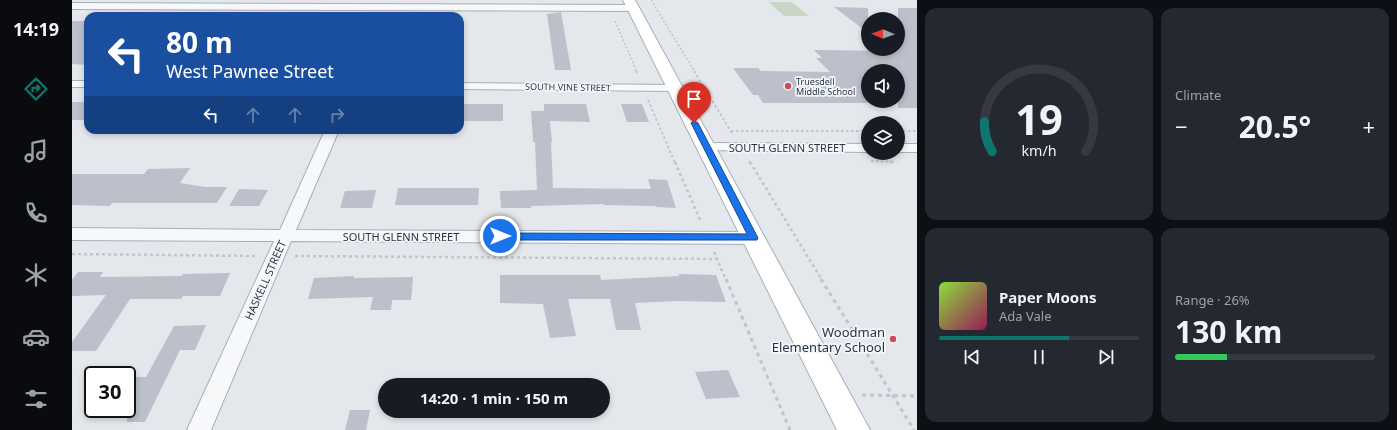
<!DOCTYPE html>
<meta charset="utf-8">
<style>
:root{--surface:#171b24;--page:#242831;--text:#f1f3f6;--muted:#9ea1a6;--line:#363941;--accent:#0f766e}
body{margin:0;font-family:"Noto Sans",sans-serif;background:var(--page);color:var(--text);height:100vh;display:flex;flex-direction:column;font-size:15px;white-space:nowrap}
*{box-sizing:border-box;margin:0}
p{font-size:13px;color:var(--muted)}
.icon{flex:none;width:22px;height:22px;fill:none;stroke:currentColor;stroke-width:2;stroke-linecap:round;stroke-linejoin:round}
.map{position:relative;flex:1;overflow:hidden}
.details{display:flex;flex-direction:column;gap:8px;padding:8px;background:#0d0f14;width:480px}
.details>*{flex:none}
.hud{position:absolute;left:12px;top:12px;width:380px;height:122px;border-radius:12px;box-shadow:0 2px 6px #0003;background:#1a4fa0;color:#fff;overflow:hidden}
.needle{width:26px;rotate:271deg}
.fabs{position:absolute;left:789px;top:12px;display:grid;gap:8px}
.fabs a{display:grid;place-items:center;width:44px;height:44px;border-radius:50%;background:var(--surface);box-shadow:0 2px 6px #0003;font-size:20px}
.speed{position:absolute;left:12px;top:366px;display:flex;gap:8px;font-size:20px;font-weight:700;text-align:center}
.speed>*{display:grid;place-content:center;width:52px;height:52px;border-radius:50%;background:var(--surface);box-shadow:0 2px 6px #0003;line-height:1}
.speed .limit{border:2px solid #111;border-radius:6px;background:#fff;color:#111}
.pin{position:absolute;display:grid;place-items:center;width:34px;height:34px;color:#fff;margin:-41px -17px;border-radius:50% 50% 50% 0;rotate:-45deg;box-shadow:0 0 4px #0007}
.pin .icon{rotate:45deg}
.me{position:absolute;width:44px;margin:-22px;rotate:90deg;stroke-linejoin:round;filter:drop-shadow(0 0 3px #0008)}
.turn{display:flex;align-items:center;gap:14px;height:84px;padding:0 16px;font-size:18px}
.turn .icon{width:52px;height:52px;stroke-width:2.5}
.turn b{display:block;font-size:28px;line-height:34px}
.lanes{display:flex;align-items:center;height:38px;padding:0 16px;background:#0003;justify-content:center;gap:20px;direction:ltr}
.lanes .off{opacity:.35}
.big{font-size:30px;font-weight:700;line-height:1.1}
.details .tile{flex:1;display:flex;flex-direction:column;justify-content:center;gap:6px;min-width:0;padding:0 14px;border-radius:12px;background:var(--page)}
.details .dial{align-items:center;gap:0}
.dial svg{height:104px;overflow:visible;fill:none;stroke:var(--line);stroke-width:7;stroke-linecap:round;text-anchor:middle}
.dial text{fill:var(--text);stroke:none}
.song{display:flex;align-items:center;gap:12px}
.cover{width:48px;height:48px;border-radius:6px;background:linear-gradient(135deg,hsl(90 70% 55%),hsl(330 70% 35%))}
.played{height:4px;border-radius:2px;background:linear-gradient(90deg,var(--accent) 65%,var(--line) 65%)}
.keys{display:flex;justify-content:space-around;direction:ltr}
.heat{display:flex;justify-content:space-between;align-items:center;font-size:22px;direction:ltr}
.charge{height:6px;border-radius:3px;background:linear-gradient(90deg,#34c759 26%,var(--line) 0)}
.details .tiles{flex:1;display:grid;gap:8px;grid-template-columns:repeat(2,1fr)}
.trip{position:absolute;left:306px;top:378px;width:232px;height:40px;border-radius:20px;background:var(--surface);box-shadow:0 2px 6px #0003;font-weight:700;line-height:40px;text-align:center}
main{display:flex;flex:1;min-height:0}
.tabs{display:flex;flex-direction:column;width:72px;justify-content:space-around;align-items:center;background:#090b0e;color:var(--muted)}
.tabs .icon{width:28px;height:28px}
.tabs .selected{color:var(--accent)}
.tabs b{font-size:18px;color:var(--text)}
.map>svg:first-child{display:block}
.green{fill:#c9d6c5}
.building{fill:#bbc0ca}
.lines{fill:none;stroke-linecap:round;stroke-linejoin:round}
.minor-casing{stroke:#a9aeb7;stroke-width:2}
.secondary-casing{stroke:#a9aeb7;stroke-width:2}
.path-far3{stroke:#c2c5cb;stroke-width:1.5;stroke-dasharray:2 2;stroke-linecap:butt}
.path-far2{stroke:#c2c5cb;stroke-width:2;stroke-dasharray:2.5 2.5;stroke-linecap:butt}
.path-far1{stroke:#c2c5cb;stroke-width:2.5;stroke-dasharray:3 3;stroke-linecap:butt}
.path{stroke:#c2c5cb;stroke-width:3;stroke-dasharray:4 4;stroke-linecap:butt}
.minor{fill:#f7f8fa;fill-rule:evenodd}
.secondary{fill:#fff;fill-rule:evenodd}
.route{fill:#1a73e8;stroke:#114b97}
.poi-dot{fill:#d1495b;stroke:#f4f6f9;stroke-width:1.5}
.labels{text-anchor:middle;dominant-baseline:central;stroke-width:3.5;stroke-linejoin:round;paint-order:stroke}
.far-poi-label{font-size:9px;fill:#2b3445;stroke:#f4f6f9;text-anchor:start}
.far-street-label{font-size:9px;fill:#2b3445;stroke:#f4f6f9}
.street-label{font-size:11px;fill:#2b3445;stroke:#f4f6f9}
.near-poi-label{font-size:13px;fill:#2b3445;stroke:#f4f6f9;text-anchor:end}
</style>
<main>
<nav class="tabs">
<b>14:19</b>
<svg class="icon selected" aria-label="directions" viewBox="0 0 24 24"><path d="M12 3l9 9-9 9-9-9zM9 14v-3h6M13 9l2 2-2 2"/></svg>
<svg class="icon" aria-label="music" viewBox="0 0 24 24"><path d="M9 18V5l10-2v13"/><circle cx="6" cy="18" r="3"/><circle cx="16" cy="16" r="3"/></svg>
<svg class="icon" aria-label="phone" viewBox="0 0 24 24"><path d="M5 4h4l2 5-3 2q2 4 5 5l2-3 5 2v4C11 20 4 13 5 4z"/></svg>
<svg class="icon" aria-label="climate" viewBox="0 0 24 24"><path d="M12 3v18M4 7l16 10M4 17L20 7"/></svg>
<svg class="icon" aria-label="car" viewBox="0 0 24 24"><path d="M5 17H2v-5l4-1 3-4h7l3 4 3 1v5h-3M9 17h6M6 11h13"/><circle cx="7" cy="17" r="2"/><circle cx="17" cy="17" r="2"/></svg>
<svg class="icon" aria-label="filters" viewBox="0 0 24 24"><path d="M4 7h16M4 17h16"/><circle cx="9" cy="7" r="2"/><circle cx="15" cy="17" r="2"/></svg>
</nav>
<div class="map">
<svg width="845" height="430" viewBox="0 0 845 430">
<rect width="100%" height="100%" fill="#e4e7ec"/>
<!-- green -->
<path class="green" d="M697,2H720L737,16H712Z"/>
<!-- building -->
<path class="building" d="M762,7L796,8V33Z
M826,8H845V108H826V70H796V103H691L686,95H681L661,68H686L689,71L758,72L744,58H750L742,50L826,51Z
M489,12L499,70H483L475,14Z
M0,21H16V65L0,64Z
M0,102H16V120H0Z
M390,104H431V121H388Z
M472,104H514L518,122L478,121L480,142H479L481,188L579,189L576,179L595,180L604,208L584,207L583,206L532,205V204L459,206V208H429L428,191L465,190L463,142H461L459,111H472Z
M549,104H570L577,122H555Z
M118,168L108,183L133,187H155L145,203H40L38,206L0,205V174H72L76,169Z
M326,188H407L406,205H323Z
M167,189L196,190L187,206H157Z
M304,190L300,208H268L273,191Z
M6,272H31L28,277L110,276L111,274L158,273L148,296H111L109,299H58L24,351H0V342L34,295L0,296V280Z
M607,274L644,275L654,302L605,301L563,303L569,330H544L538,299H496L504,336L478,338L471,304L428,303V275H528L529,280L607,276Z
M282,276V278L341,277L339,300H320L319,310H298L301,297L236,299L242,278Z
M134,325L123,350H108L73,422H55V377H74L102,326Z
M656,370L668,397L634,399L623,372Z
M278,410H298L294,430H273Z"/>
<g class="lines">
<defs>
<path id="minor" d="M0,3L562,5L566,8L562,11L0,9Z
M0,81H16V87H0Z
M388,83L604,85L608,86L610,88L608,90L604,91L388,89Z
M253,130H267L224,230L682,232L688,234L690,238L688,242L682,244L219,241L139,430H115L202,241L0,240V228L208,230Z
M635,143L796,144V152L630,150L628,147L630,144Z
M826,144H845V152H826Z"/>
<path id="secondary" d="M551,0H563L798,430H765Z"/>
</defs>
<!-- minor casing -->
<use href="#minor" class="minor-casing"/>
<!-- secondary casing -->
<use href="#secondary" class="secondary-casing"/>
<!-- path-far3 -->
<path class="path-far3" d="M579,0L623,72
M543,21L565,72"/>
<!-- path-far2 -->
<path class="path-far2" d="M564,71L566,75
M622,71L660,133
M576,100L603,163
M659,131H796
M826,131H845
M677,161L678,163
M799,161L822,162"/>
<!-- path-far1 -->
<path class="path-far1" d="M603,162L629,222
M678,162L750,280
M818,162H822
M642,252L654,280
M0,254L184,256
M223,256L644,259"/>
<!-- path -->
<path class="path" d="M654,279L718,430
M749,279L842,430
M790,395L845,396"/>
<!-- minor -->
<use href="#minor" class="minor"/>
<!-- secondary -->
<use href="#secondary" class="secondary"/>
</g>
<!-- route -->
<path class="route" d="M622,121L626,123L686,238L685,240H428L423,236L428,233L675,234L619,123Z"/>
<!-- markers -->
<g class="poi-dot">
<circle cx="716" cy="86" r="4"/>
<circle cx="821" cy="339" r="4"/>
</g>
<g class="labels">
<!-- far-poi labels -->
<g class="far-poi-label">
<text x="724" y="81">Truesdell<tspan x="724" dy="10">Middle School</tspan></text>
</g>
<!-- far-street labels -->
<g class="far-street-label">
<text transform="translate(496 87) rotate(1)">SOUTH VINE STREET</text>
</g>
<!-- street labels -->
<g class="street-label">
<text x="715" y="147">SOUTH GLENN STREET</text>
<text x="329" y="236">SOUTH GLENN STREET</text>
<text transform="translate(193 280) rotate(-66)">HASKELL STREET</text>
</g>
<!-- near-poi labels -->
<g class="near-poi-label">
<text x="813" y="332">Woodman<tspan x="813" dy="15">Elementary School</tspan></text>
</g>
</g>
</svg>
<div class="fabs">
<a><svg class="needle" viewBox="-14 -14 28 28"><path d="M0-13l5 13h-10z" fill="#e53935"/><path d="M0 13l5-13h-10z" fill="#9ea1a6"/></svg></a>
<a><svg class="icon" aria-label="sound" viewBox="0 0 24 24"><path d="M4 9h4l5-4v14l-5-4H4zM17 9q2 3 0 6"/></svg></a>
<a><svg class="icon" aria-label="layers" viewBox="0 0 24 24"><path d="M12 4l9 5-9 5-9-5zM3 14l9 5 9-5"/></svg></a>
</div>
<div class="speed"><div class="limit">30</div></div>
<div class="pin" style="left:622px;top:123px;background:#d93025"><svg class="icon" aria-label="arrive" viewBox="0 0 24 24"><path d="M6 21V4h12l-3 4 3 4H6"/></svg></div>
<svg class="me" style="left:428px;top:236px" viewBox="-20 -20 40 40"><circle r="17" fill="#1a73e8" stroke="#fff" stroke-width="3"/><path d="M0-11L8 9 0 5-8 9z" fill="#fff"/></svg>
<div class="trip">14:20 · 1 min · 150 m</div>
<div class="hud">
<div class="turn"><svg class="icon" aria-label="left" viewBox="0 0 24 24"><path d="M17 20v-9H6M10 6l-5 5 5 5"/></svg><div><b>80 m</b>West Pawnee Street</div></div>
<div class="lanes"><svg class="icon" aria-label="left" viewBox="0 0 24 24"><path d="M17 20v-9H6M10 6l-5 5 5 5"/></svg><svg class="icon off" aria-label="ahead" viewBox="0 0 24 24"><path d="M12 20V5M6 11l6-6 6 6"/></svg><svg class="icon off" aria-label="ahead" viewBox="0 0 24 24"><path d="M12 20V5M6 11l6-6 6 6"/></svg><svg class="icon off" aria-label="right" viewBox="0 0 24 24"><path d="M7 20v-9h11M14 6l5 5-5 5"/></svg></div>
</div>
</div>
<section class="details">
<div class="tiles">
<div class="tile dial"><svg viewBox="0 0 100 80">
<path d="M14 69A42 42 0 1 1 86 69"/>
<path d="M14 69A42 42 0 0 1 8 46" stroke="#0f766e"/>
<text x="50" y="56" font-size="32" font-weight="700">19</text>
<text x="50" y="72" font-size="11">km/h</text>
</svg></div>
<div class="tile"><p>Climate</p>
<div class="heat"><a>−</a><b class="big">20.5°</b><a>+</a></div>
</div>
<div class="tile">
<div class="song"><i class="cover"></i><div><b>Paper Moons</b><p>Ada Vale</p></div></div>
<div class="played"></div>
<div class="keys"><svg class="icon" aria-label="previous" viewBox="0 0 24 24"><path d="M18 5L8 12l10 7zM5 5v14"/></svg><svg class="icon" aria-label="pause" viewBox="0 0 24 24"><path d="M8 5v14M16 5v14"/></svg><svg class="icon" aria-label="next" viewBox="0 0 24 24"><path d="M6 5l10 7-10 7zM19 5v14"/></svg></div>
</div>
<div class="tile"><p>Range · 26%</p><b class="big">130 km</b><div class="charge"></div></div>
</div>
</section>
</main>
